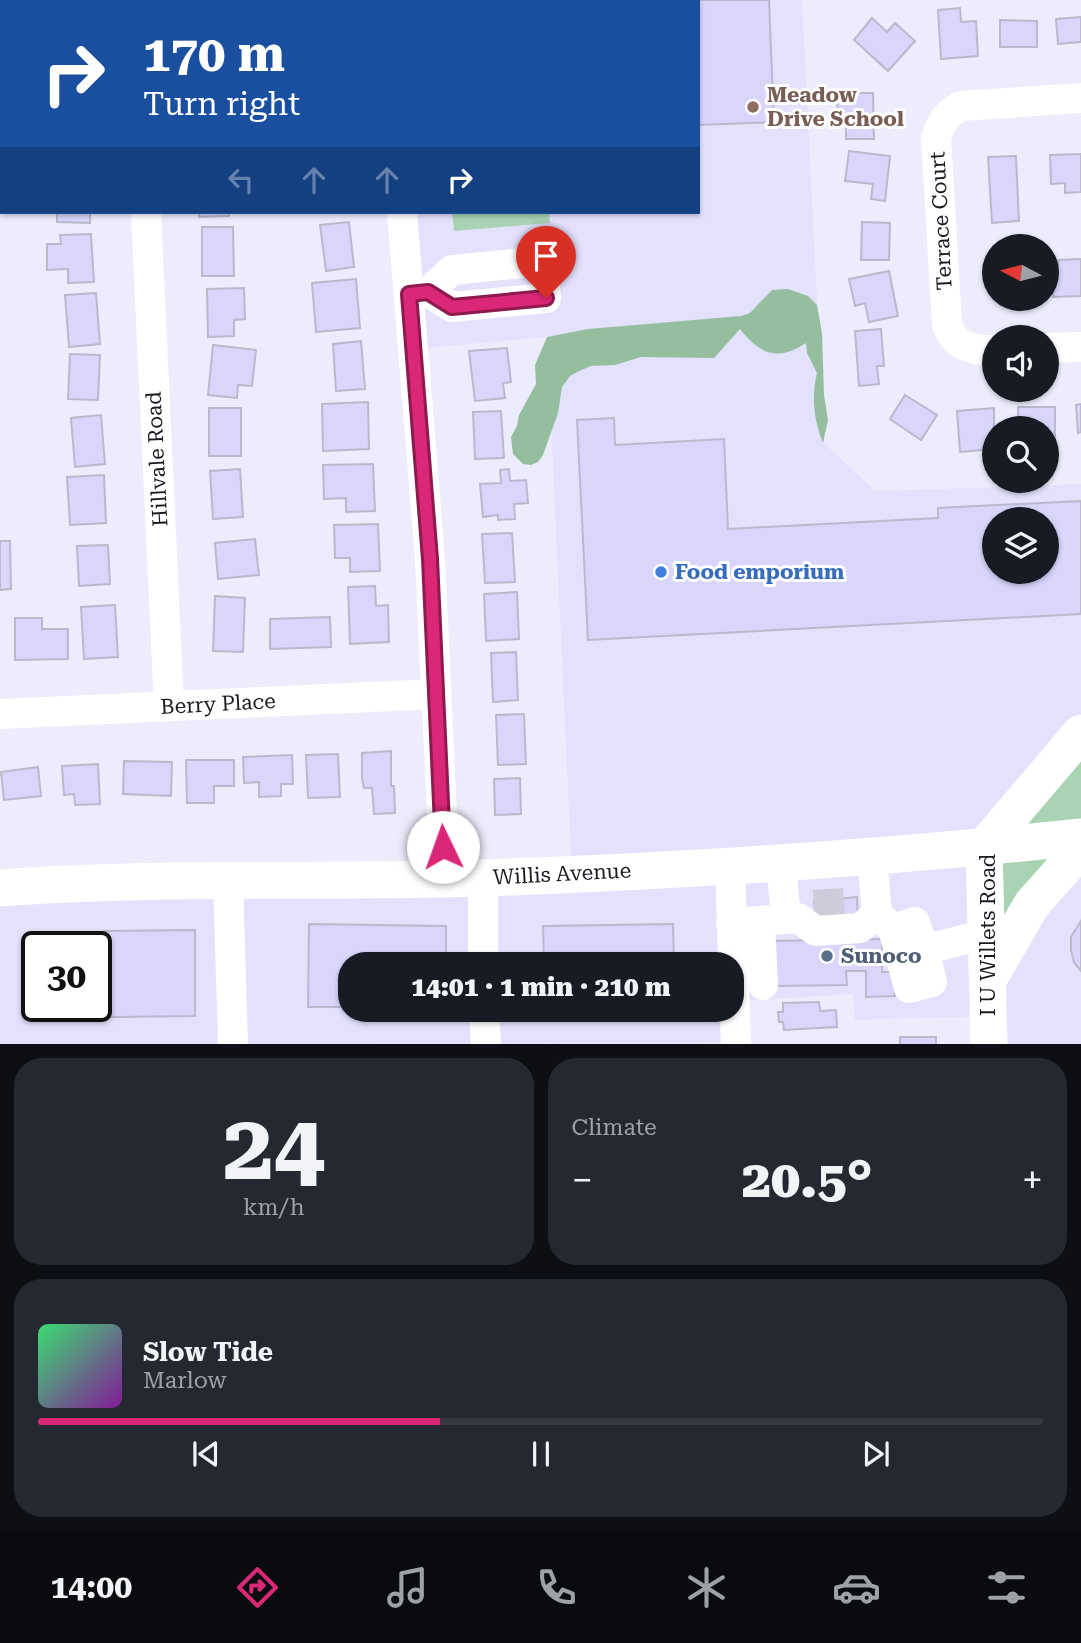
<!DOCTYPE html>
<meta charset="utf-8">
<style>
:root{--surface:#171b24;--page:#242831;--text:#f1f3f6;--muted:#9ea1a6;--line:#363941;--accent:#db2777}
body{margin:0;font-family:"Roboto Serif",serif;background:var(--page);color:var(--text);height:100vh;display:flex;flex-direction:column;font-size:26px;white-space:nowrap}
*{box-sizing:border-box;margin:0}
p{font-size:23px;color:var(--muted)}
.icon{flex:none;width:38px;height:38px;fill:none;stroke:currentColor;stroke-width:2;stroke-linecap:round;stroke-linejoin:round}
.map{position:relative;height:1044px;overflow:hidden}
.panel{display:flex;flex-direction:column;gap:14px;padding:14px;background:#0d0f14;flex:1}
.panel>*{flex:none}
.top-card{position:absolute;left:0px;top:0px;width:700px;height:214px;box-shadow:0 2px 5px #0004;background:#1a4fa0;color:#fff;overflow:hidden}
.needle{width:46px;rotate:277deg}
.buttons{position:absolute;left:982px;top:234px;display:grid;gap:14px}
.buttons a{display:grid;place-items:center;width:77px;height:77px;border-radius:50%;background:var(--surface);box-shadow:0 2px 5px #0004;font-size:35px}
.speed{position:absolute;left:21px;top:931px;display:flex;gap:14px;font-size:35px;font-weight:700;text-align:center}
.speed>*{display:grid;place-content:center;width:91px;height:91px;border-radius:50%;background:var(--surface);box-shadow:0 2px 5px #0004;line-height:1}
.speed .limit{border:4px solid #111;border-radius:10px;background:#fff;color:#111}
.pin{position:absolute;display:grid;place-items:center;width:60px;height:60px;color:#fff;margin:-72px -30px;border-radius:50% 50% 50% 0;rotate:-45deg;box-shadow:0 0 7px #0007}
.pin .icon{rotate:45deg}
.me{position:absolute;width:77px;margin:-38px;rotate:357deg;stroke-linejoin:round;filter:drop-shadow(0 0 5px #0008)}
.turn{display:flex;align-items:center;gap:24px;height:147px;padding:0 28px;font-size:32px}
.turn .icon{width:91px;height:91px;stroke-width:2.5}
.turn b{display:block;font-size:49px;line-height:60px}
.lanes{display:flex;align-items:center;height:66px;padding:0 28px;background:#0003;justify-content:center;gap:35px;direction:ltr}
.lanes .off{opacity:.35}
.big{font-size:52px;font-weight:800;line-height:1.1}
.panel .widget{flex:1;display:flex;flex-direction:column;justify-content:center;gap:10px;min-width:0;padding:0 24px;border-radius:28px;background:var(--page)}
.panel .dial{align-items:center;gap:0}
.dial b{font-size:91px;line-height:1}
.song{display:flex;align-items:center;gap:21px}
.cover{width:84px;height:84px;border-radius:10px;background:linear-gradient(135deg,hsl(140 70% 55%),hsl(290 70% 35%))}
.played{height:7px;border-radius:4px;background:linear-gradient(90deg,var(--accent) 40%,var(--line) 40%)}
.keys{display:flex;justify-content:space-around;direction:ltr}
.heat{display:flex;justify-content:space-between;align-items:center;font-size:38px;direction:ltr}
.panel .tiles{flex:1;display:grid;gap:14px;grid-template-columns:1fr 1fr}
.widget:last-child{grid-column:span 2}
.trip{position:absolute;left:338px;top:952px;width:406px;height:70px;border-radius:28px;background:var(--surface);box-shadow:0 2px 5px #0004;font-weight:800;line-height:70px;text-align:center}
.tabs{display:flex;height:112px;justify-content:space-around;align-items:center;background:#090b0e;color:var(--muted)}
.tabs .icon{width:49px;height:49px}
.tabs .on{color:var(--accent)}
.tabs b{font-size:32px;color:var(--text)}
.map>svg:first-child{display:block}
.built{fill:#e4e1fd;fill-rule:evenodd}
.green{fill:#a9d3b3}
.forest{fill:#94be9e}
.building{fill:#d9d5fb;stroke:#bab9cc;stroke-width:2;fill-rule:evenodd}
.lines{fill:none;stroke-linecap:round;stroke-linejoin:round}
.minor-tunnel{stroke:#ceccdb;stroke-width:30;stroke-dasharray:30 15;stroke-linecap:butt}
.minor{stroke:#fff;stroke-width:30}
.major{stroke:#fff;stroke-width:37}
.route-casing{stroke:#8e194d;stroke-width:18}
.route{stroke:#db2777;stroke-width:12}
.education-dot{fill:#8d6e63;stroke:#fff;stroke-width:2.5}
.shop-dot{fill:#3f7fe0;stroke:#fff;stroke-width:2.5}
.service-dot{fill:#5c6f8a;stroke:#fff;stroke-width:2.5}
.labels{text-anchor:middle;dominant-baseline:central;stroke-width:6;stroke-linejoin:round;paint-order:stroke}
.education-label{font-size:21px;font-weight:bold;fill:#785e54;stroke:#fff;text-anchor:start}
.street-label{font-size:21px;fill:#1b1a21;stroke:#fff}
.shop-label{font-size:21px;font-weight:bold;fill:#366cbe;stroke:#fff;text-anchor:start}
.service-label{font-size:21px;font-weight:bold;fill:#4e5e75;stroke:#fff;text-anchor:start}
</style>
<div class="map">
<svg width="1081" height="1045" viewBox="0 0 1081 1045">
<rect width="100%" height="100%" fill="#edecfc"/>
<!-- built -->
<path class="built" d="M388,0H802L824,443L875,491L1081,484V1044H989L988,1016L855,1020L853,994L735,1001L734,1043L0,1045V889L572,875L547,337L415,349L403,212H698V2ZM994,520H1046V572H994ZM37,947H96V1006H37ZM350,964H732V1010H350Z"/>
<!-- green -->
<path class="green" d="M452,212H549L550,223L454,231Z
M1081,735V849L1010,940L984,847Z"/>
<!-- forest -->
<path class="forest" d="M788,289L808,296L817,305L822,333L824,395L828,420L823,443C814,420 811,397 817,373L807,353L806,343C777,362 760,354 740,329L714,358L641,357L615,365L591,366L579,371L570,376L562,387L558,413L543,455L538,462L531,465L523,464L513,454L511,437L517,426L519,415L536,384L535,365L547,337L588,329L741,316L750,313L772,290Z"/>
<!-- building -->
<path class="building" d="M438,0H769L774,122L698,125V2Z
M960,8L961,22L976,21L978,56L941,59L938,10Z
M1081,17V42L1058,44L1056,19Z
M872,18L887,32L895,23L915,41L888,71L854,40Z
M1000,20L1037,21V47H1000Z
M837,93H873L874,139H846V124L838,125Z
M849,151L890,156L885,201L871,199L873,184L845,181Z
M1081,154V192L1065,193V183L1051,184L1050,155Z
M1016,156L1019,221L992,223L988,157Z
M57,212H90V223L57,222Z
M199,212H229V216L199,217Z
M349,222L354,267L326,271L320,225Z
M862,222L890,223L889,260H861Z
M202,227H233L234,276H202Z
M91,234L94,282L68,283V269L47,270V244H61L60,235Z
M1081,259V296L1053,297L1051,270H1058V260Z
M889,271L898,316L869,322L865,303L855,306L849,279Z
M356,279L360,328L316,332L312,283Z
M244,288L245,319L234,320V336L208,337L207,289Z
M96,293L100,344L69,347L65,295Z
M881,329L884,366H877L879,384L859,386L855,331Z
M361,341L365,389L336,391L333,344Z
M213,345L256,350L252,386L238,385L237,398L208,395Z
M507,348L511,382L503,383L505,398L475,401L469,351Z
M70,354L100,355L98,400L68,399Z
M905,395L937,415L921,440L890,419Z
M368,402L369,449L323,451L322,404Z
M1081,404V432L1078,433L1076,405Z
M1018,407H1055V449H1046V429H1018Z
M209,408H241V456H209Z
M994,408V449L960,452L957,411Z
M501,411L504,458L475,459L473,412Z
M101,415L105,464L75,467L71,418Z
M614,418L615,445L724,439L728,529L938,518V508L1081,501V614L588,640L577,420ZM994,520H1046V572H994Z
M373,464L375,511L346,512V498L324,499L323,465Z
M240,469L243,517L213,519L210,471Z
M509,469L510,481L526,480L528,503L514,504L515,519L498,520V515L483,517L480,484L501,483L500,470Z
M104,475L106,523L70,525L67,477Z
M378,524L380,571L350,572V558H335L334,525Z
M512,533L515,582L485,583L482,534Z
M255,539L259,575L218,579L215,543Z
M0,541H10L11,589L0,590Z
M108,545L110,584L79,586L77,546Z
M375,586L376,606L388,605L389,642L350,644L348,587Z
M517,592L519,639L486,641L484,594Z
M215,596L245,598L243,652L213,651Z
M115,605L118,657L84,659L81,607Z
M330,617L331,647L270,649V619Z
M15,618H42V629H68V659L15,660Z
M516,652L518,700L493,702L491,653Z
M524,714L526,764L498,765L496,715Z
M391,751V786H394L395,813L374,814L372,788H364L362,779V753Z
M338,754L340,797L308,798L306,755Z
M292,755L293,784H281V796L259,797V782L244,783L243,757Z
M186,760H234V786H214V803H187Z
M124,761L172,762L171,796L123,794Z
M98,764L100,804L75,805L74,794L64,795L62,766Z
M38,767L41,796L4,800L1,772Z
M520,778L521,814L495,815L494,779Z
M857,897L858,922L816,925L814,901Z
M1081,921V971L1074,962L1071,950V937Z
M309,924L446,926V964H350V1007H308Z
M673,924L674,964H544L543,926Z
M195,930V1016L37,1018V1006H96V963H105L104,931Z
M882,939V972H895V996L866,997V971H846L847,985L773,986L772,941Z
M819,1002L820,1011L836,1010L837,1027L784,1030L783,1022H779L778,1012H783V1003Z
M611,1010H675V1019L611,1020Z
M900,1037H936V1045H900Z"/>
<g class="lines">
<!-- minor-tunnel -->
<path class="minor-tunnel" d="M814,905L857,902"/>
<!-- minor -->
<path class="minor" d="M388,0V2
M138,2V0
M146,212L169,706
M402,212L430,559L445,878
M409,294L428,292L452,307L546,298L543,261L452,270L428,292
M1046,348L1081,347
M994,350C973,351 953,346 947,324L936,138C941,122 946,114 961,106L1081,98
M0,714L437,694
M872,856L877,914
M781,863L786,919
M730,866L736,1045
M483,878V964
M228,879L233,1045
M760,922L763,985
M731,923L798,918L816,931L860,928L877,914L893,929L909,988L932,982L924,950L986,934
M893,929L915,922L924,950
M484,1010L486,1045"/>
<!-- major -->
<path class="major" d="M0,888C161,876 323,883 484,878C683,871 883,858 1081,837
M988,980L1032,904L1081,849
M989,1045L984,847L1081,733"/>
</g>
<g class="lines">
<defs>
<path id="route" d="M443,847L430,559L409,294L428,292L452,307L546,298"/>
</defs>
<!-- route casing -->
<use href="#route" class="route-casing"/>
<!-- route -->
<use href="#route" class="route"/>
</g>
<!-- markers -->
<circle class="education-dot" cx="753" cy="107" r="7"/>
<circle class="shop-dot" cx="661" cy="572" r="7"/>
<circle class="service-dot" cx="827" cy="956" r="7"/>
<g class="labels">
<!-- education labels -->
<g class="education-label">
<text x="767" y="95">Meadow<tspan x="767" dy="24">Drive School</tspan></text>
</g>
<!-- street labels -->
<g class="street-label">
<text transform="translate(941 221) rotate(-93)">Terrace Court</text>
<text transform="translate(157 459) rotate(-93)">Hillvale Road</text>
<text transform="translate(218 704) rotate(-3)">Berry Place</text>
<text transform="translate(562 874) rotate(-3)">Willis Avenue</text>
<text transform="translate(988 935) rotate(-90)">I U Willets Road</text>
</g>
<!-- shop labels -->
<g class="shop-label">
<text x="675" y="572">Food emporium</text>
</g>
<!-- service labels -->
<g class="service-label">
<text x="841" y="956">Sunoco</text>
</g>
</g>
</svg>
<div class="buttons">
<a><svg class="needle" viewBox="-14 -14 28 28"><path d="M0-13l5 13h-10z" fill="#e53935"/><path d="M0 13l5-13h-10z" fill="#9ea1a6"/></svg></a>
<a><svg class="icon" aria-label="sound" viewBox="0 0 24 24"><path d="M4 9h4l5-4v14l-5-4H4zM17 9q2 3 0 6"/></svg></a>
<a><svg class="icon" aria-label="search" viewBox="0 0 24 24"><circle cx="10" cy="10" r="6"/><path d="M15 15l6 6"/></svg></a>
<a><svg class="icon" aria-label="layers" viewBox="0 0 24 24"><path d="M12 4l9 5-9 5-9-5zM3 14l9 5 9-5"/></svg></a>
</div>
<div class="speed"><div class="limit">30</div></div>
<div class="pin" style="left:546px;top:298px;background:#d93025"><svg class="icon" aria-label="arrive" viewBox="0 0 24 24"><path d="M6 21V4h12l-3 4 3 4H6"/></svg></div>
<svg class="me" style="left:443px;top:847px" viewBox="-20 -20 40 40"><circle r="19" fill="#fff"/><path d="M0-13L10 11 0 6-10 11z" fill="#db2777"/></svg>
<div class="trip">14:01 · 1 min · 210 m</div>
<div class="top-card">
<div class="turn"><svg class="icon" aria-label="right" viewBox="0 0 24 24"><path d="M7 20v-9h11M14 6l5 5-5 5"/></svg><div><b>170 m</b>Turn right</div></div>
<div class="lanes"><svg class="icon off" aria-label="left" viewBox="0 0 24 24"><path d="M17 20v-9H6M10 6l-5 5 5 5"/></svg><svg class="icon off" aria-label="ahead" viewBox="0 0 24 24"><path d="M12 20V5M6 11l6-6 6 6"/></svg><svg class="icon off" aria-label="ahead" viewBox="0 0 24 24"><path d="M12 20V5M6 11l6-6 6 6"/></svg><svg class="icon" aria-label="right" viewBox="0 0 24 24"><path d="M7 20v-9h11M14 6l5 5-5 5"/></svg></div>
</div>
</div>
<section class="panel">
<div class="tiles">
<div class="widget dial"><b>24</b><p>km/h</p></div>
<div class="widget"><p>Climate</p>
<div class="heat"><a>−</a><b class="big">20.5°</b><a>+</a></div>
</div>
<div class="widget">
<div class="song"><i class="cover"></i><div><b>Slow Tide</b><p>Marlow</p></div></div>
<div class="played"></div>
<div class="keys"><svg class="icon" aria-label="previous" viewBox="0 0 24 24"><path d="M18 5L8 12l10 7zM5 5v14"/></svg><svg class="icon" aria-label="pause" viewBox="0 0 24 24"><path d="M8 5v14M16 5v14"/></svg><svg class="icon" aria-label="next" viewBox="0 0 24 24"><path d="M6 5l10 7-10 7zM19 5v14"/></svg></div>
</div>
</div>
</section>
<nav class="tabs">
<b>14:00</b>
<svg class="icon on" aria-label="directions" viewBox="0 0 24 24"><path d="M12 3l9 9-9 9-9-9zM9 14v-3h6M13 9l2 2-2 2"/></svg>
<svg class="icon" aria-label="music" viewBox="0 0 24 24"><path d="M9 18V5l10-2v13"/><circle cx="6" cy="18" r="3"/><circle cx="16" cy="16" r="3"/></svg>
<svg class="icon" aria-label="phone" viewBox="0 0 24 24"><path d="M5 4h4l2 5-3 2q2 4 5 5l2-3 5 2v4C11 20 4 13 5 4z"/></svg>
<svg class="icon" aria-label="climate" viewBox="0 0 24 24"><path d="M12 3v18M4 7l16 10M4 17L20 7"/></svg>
<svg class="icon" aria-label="car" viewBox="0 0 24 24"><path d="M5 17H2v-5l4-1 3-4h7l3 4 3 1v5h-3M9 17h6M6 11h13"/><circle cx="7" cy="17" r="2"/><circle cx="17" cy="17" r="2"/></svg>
<svg class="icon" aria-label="filters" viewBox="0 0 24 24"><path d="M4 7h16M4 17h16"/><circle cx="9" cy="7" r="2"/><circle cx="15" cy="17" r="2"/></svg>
</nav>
